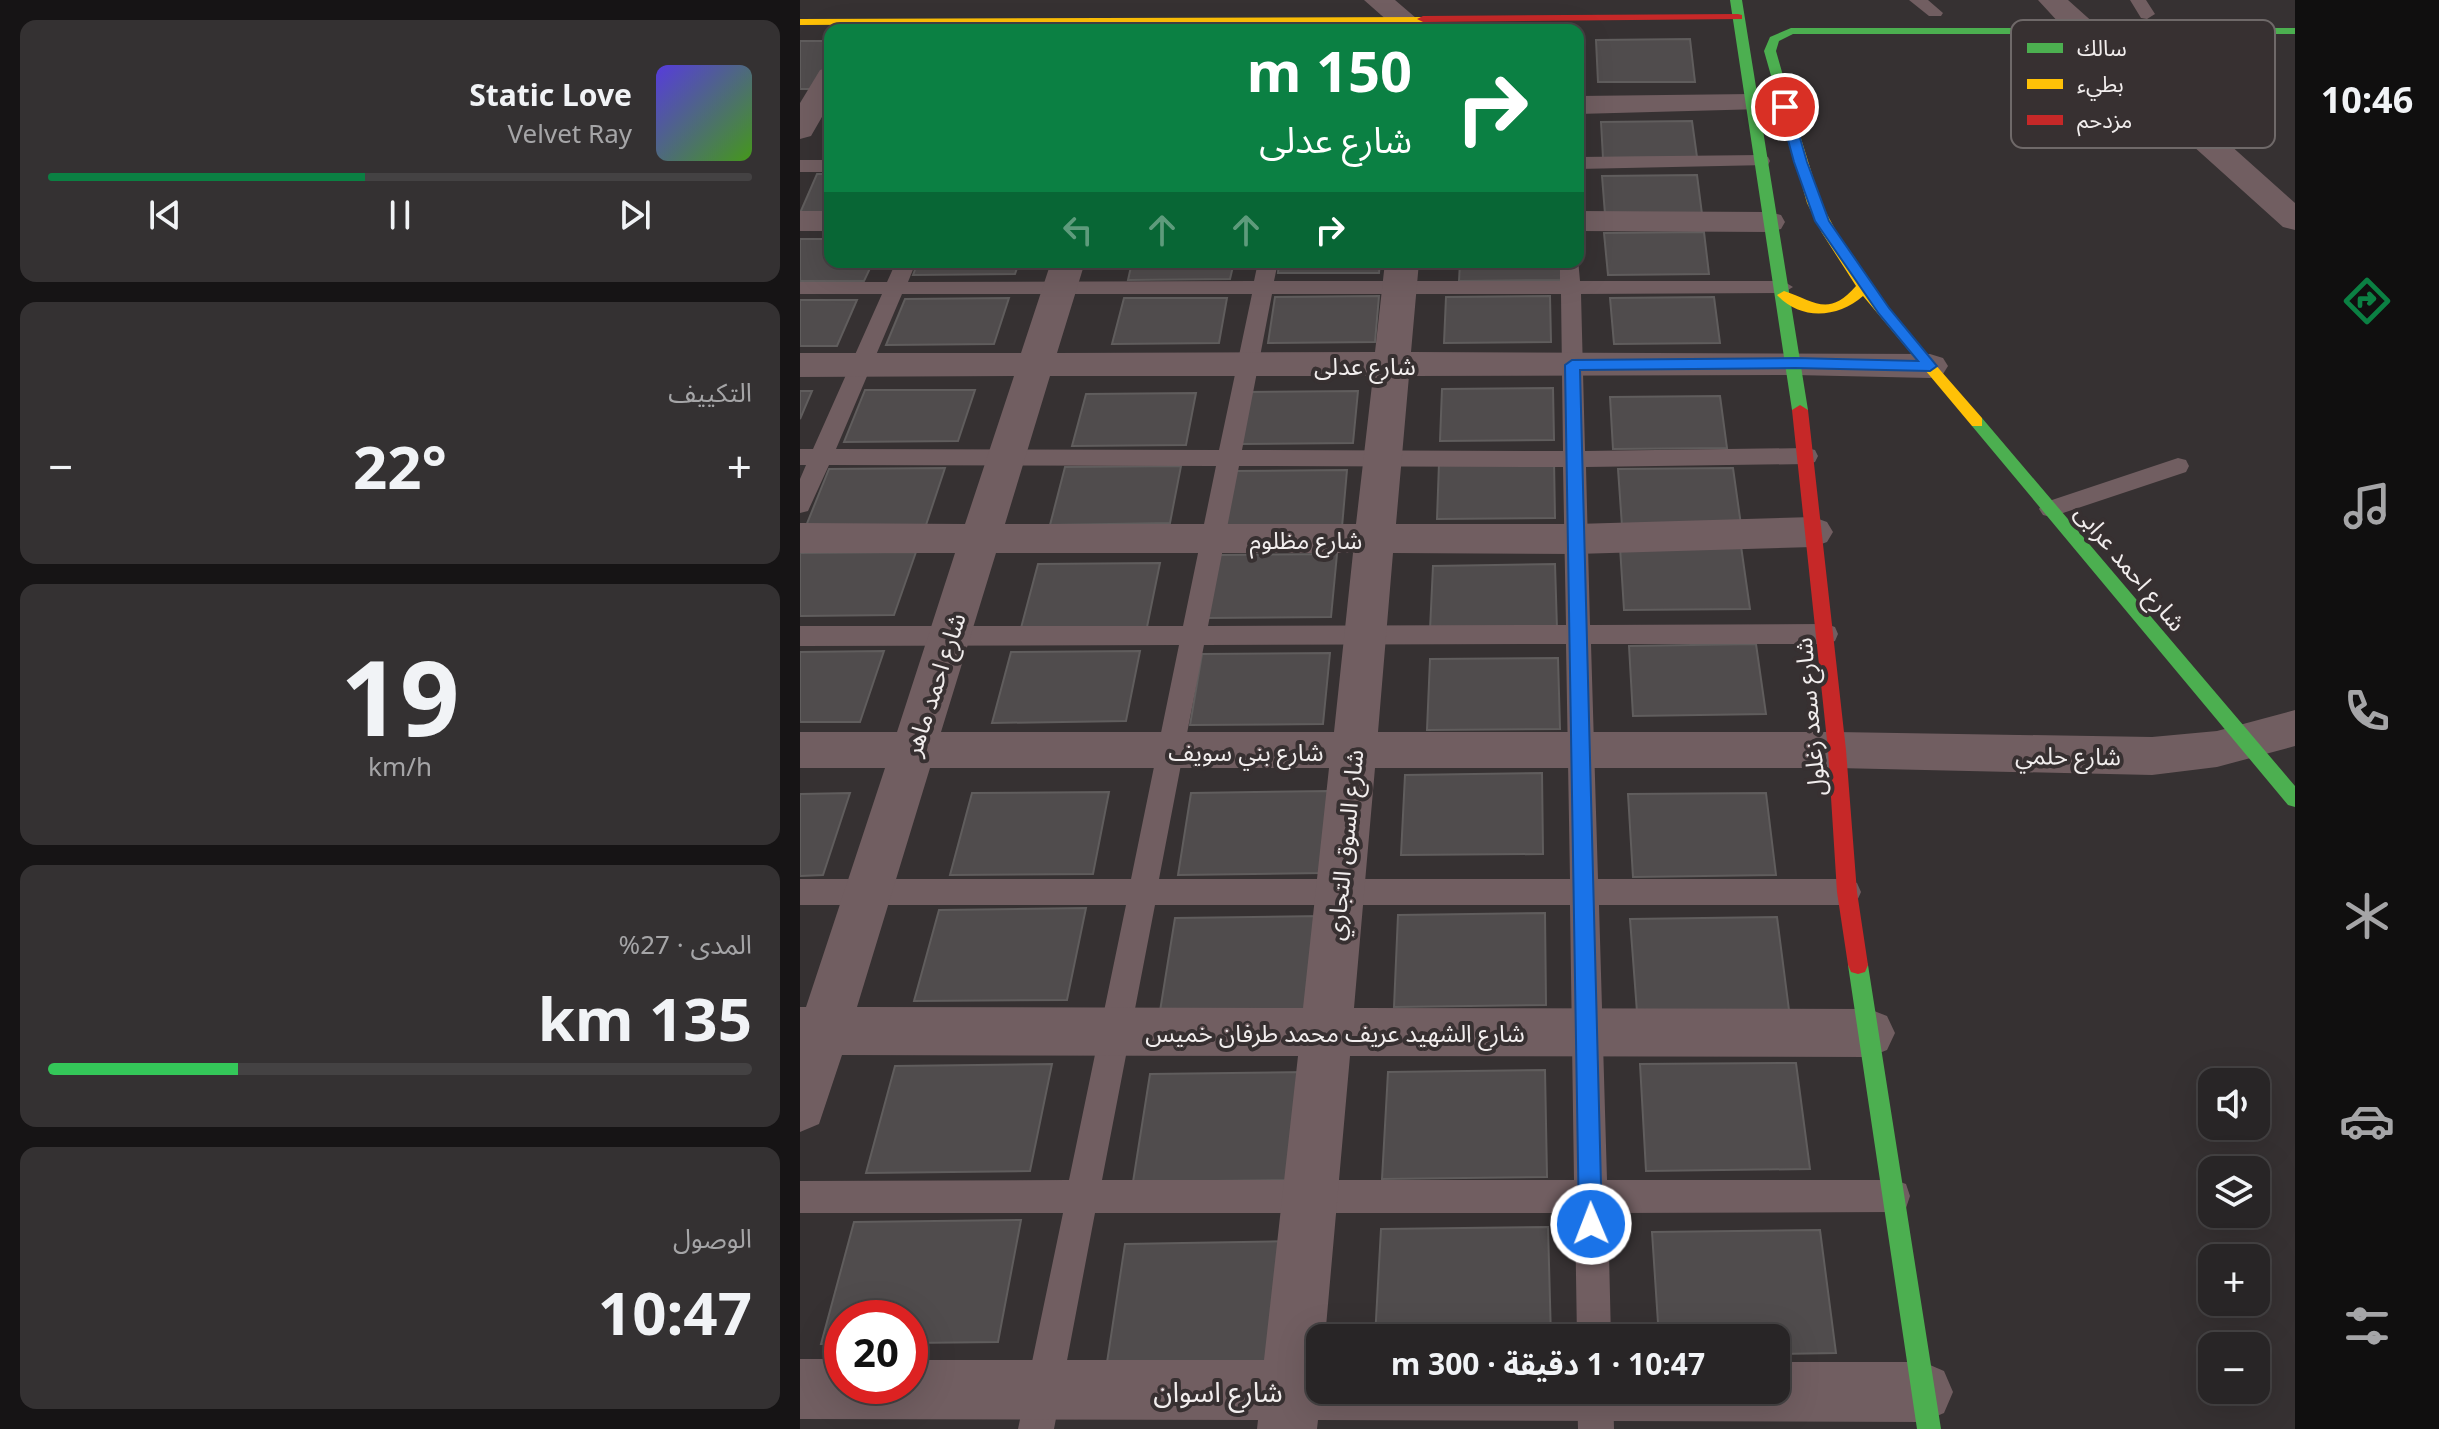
<!DOCTYPE html>
<html lang="ar">
<meta charset="utf-8">
<style>
:root{--surface:#282526;--page:#343132;--text:#f1f3f6;--muted:#a5a5a7;--line:#444243;--accent:#0b8043}
body{margin:0;font-family:"Noto Sans","Noto Sans Arabic",sans-serif;background:var(--page);color:var(--text);direction:rtl;height:100vh;display:flex;flex-direction:column;font-size:30px;white-space:nowrap}
*{box-sizing:border-box;margin:0}
p{font-size:26px;color:var(--muted)}
.icon{flex:none;width:44px;height:44px;fill:none;stroke:currentColor;stroke-width:2;stroke-linecap:round;stroke-linejoin:round}
.map{position:relative;flex:1;overflow:hidden;direction:ltr}
.sheet{display:flex;flex-direction:column;gap:20px;padding:20px;background:#161415;width:800px}
.sheet>*{flex:none}
.banner{position:absolute;left:24px;top:24px;width:760px;height:244px;border-radius:16px;box-shadow:0 8px 32px #0002,0 0 0 2px var(--line);direction:rtl;background:#0b8043;color:#fff;overflow:hidden}
.buttons{position:absolute;left:1398px;top:1068px;display:grid;gap:16px}
.buttons a{display:grid;place-items:center;width:72px;height:72px;border-radius:16px;background:var(--surface);box-shadow:0 8px 32px #0002,0 0 0 2px var(--line);font-size:40px}
.speed{position:absolute;left:24px;top:1300px;display:flex;gap:16px;font-size:40px;font-weight:700;text-align:center}
.speed>*{display:grid;place-content:center;width:104px;height:104px;border-radius:50%;background:var(--surface);box-shadow:0 8px 32px #0002,0 0 0 2px var(--line);line-height:1}
.speed .limit{border:12px solid #d22;background:#fff;color:#111}
.pin{position:absolute;display:grid;place-items:center;width:68px;height:68px;color:#fff;margin:-34px;border:4px solid #fff;border-radius:50%;box-shadow:0 2px 8px #0007}
.me{position:absolute;width:88px;margin:-44px;rotate:359deg;stroke-linejoin:round;filter:drop-shadow(0 0 6px #0008)}
.turn{display:flex;align-items:center;gap:28px;height:168px;padding:0 40px;font-size:36px}
.turn .icon{width:104px;height:104px;stroke-width:2.5}
.turn b{display:block;font-size:56px;line-height:68px}
.lanes{display:flex;align-items:center;height:76px;padding:0 40px;background:#0003;justify-content:center;gap:40px;direction:ltr}
.lanes .off{opacity:.35}
.big{font-size:60px;font-weight:700;line-height:1.1}
.sheet .card{flex:1;display:flex;flex-direction:column;justify-content:center;gap:12px;min-width:0;padding:0 28px;border-radius:16px;background:var(--page)}
.sheet .dial{align-items:center;gap:0}
.dial b{font-size:104px;line-height:1}
.song{display:flex;align-items:center;gap:24px}
.cover{width:96px;height:96px;border-radius:12px;background:linear-gradient(135deg,hsl(250 70% 55%),hsl(100 70% 35%))}
.played{height:8px;border-radius:4px;background:linear-gradient(90deg,var(--accent) 45%,var(--line) 45%)}
.keys{display:flex;justify-content:space-around;direction:ltr}
.heat{display:flex;justify-content:space-between;align-items:center;font-size:44px;direction:ltr}
.charge{height:12px;border-radius:6px;background:linear-gradient(90deg,#34c759 27%,var(--line) 0)}
.trip{position:absolute;left:506px;top:1324px;width:484px;height:80px;border-radius:16px;background:var(--surface);box-shadow:0 8px 32px #0002,0 0 0 2px var(--line);font-weight:700;line-height:80px;text-align:center;direction:rtl}
main{display:flex;flex:1;min-height:0}
.dock{display:flex;flex-direction:column;width:144px;justify-content:space-around;align-items:center;background:#100f0f;color:var(--muted)}
.dock .icon{width:56px;height:56px}
.dock .on{color:var(--accent)}
.dock b{font-size:36px;color:var(--text)}
.map>svg:first-child{display:block}
.building{fill:#504c4d;stroke:#605d5d;stroke-width:2}
.lines{fill:none;stroke-linecap:round;stroke-linejoin:round}
.lane{fill:#715e61;fill-rule:evenodd}
.street{fill:#715e61;fill-rule:evenodd}
.fast{fill:#4caf50;fill-rule:evenodd}
.slow{fill:#ffc107;fill-rule:evenodd}
.jam{fill:#c62828;fill-rule:evenodd}
.route{fill:#1a73e8;stroke:#114b97;stroke-width:2}
.labels{text-anchor:middle;dominant-baseline:central;stroke-width:8;stroke-linejoin:round;paint-order:stroke}
.street-label{font-size:24px;fill:#f1eded;stroke:#373031}
.near-street-label{font-size:28px;fill:#f1eded;stroke:#373031}
.key{fill:#373031;stroke:#6f6969;stroke-width:2}
.key-label{font-size:22px;fill:#f1eded}
</style>
<main>
<nav class="dock">
<b>10:46</b>
<svg class="icon on" aria-label="directions" viewBox="0 0 24 24"><path d="M12 3l9 9-9 9-9-9zM9 14v-3h6M13 9l2 2-2 2"/></svg>
<svg class="icon" aria-label="music" viewBox="0 0 24 24"><path d="M9 18V5l10-2v13"/><circle cx="6" cy="18" r="3"/><circle cx="16" cy="16" r="3"/></svg>
<svg class="icon" aria-label="phone" viewBox="0 0 24 24"><path d="M5 4h4l2 5-3 2q2 4 5 5l2-3 5 2v4C11 20 4 13 5 4z"/></svg>
<svg class="icon" aria-label="climate" viewBox="0 0 24 24"><path d="M12 3v18M4 7l16 10M4 17L20 7"/></svg>
<svg class="icon" aria-label="car" viewBox="0 0 24 24"><path d="M5 17H2v-5l4-1 3-4h7l3 4 3 1v5h-3M9 17h6M6 11h13"/><circle cx="7" cy="17" r="2"/><circle cx="17" cy="17" r="2"/></svg>
<svg class="icon" aria-label="filters" viewBox="0 0 24 24"><path d="M4 7h16M4 17h16"/><circle cx="9" cy="7" r="2"/><circle cx="15" cy="17" r="2"/></svg>
</nav>
<div class="map">
<svg width="1495" height="1429" viewBox="0 0 1495 1429">
<rect width="100%" height="100%" fill="#363132"/>
<!-- building -->
<path class="building" d="M890,39L895,82H798L796,40Z
M0,41H30V64L17,89H0Z
M892,121L897,157L803,158L801,122Z
M17,174H30V213H0Z
M897,175L902,214H805L802,176Z
M904,232L909,274L808,275L804,233Z
M0,239H30V262H73L64,281H0Z
M118,262H219L215,274L113,275Z
M332,262H434L430,279L328,280Z
M479,262H580L579,273H478Z
M660,262H761L762,280L659,281Z
M579,296L575,342L468,343L475,297Z
M750,296L751,342L644,343L646,297Z
M914,297L920,343L814,344L810,298Z
M209,298L194,344L86,345L105,299Z
M324,298H427L419,343L312,344Z
M0,300H57L37,346H0Z
M753,388L754,440L640,441L642,389Z
M65,390H175L158,441L44,442Z
M0,391H12L0,419Z
M558,391L553,443L440,444L448,392Z
M396,393L386,445L272,446L286,394Z
M920,396L927,448L813,449L810,397Z
M754,461L755,518L637,519L639,463Z
M381,466L370,523L250,525L265,467Z
M145,468L126,525L6,526L29,469Z
M933,468L941,525L822,526L818,469Z
M547,470L542,527L422,528L432,471Z
M941,546L950,609L824,610L820,547Z
M116,552L94,615L0,616V553Z
M537,554L531,617L406,618L416,555Z
M360,563L347,627L221,628L238,564Z
M755,564L757,629L630,630L633,566Z
M956,644L966,714L833,716L829,646Z
M84,651L60,722H0V652Z
M340,651L326,721L192,723L211,652Z
M530,653L523,724L390,725L402,654Z
M758,658L760,729L627,730L630,659Z
M742,773L743,854L601,855L605,775Z
M529,791L522,873L378,875L391,793Z
M309,792L293,874L150,875L172,793Z
M50,793L23,875L0,876V794Z
M966,793L976,875L833,877L828,794Z
M286,908L267,1000L114,1001L139,910Z
M745,913L746,1005L594,1007L598,915Z
M522,916L513,1009L360,1011L375,918Z
M977,917L989,1010L837,1012L830,919Z
M996,1063L1010,1169L846,1171L840,1064Z
M252,1064L230,1171L66,1173L95,1066Z
M745,1070L747,1177L582,1179L588,1072Z
M507,1072L498,1180L333,1182L350,1074Z
M221,1220L198,1342L110,1343V1318H42V1344H21L54,1222Z
M748,1227L751,1338H575L581,1229Z
M1020,1230L1036,1353L976,1354V1338H859L852,1232Z
M495,1241L484,1366L306,1369L325,1244Z"/>
<g class="lines">
<!-- lane -->
<path class="lane" d="M1109,0H1128L1143,13L1141,16H1129Z
M1330,0H1346L1355,14L1347,19L1341,18Z
M961,155L968,157L970,161L968,165L778,169V157Z
M0,160H30V172H0Z
M778,259L780,281H983L993,287L983,293L781,294L785,451L1007,448L1015,450L1018,456L1015,462L1007,464L786,467L790,625L1026,624L1035,627L1038,634L1035,641L1026,644H791L798,879H1047L1057,883L1061,892L1057,901L1047,905H799L807,1180H1094L1106,1184L1110,1196L1106,1208L1094,1212L808,1213L811,1338H777L775,1213H295L254,1429H218L263,1213H0V1181L269,1180L326,905H0V879H331L379,645L0,646V626H383L416,466L29,465L8,511L0,513V479L6,465H0V449H13L82,294H0V282H87L96,262H116L108,282L454,281L458,262H478L474,281H760V262H778ZM102,294H452L419,450L36,449ZM472,294H761L763,451L442,450ZM439,466L763,467L766,625L408,626ZM766,644L770,879H359L404,645ZM355,905H770L774,1180H302Z
M1378,458L1386,460L1389,466L1386,472L1251,517L1243,515L1239,509L1243,503Z
M777,1390H813L814,1429H778Z"/>
<!-- street -->
<path class="street" d="M564,0H595L630,30H598Z
M1238,0H1268L1495,203V230L1483,227L1272,37Z
M30,67V103L11,136L0,139V103L20,70Z
M952,94L963,97L967,103L963,109L778,114V96Z
M0,211H30V231H0Z
M778,211L969,212L981,215L985,222L981,229L969,232L778,231Z
M251,262H285L257,353L575,352L585,262H619L611,352L1130,354L1143,358L1148,366L1143,374L1130,378L995,375L609,376L596,524H776L1013,517L1027,522L1033,532L1027,542L1013,547L776,554L593,553L578,732H1037L1352,737L1417,731L1495,710V746L1417,767L1352,775L1037,768H575L554,1008L1069,1009L1087,1016L1095,1033L1087,1050L1069,1057L550,1056L525,1338H520V1390H976V1362H1123L1144,1371L1153,1392L1144,1413L1123,1422L518,1420L517,1429H457L458,1420L0,1419V1359H42V1386H110V1360H464L498,1056L42,1055L19,1124L0,1132V1007H6L85,768H0V732H97L155,553H0V523L165,524L214,376L0,377V353H221ZM250,376H573L556,524H205ZM196,553H553L534,732H141ZM130,768H529L503,1008L57,1007Z"/>
<!-- fast -->
<path class="fast" d="M930,0H942L1008,410L1000,415L992,410Z
M991,28H1495V34H993L979,41L976,51L999,132L993,136L987,132L964,51L970,37Z
M1177,417L1182,418L1495,786V807L1488,805L1172,426V418Z
M1058,956L1065,958L1068,965L1141,1429H1117L1048,965L1051,958Z"/>
<!-- slow -->
<path class="slow" d="M627,17L629,19L623,22L0,25V19Z
M993,128L999,132L1021,203L1052,261L1092,315L1182,418V426H1172L1063,296C1038,318 1001,321 977,295L984,291C1015,301 1028,318 1056,286L1022,233L1007,203L987,132Z"/>
<!-- jam -->
<path class="jam" d="M938,14L942,15V19L623,22L617,19L623,16Z
M1000,405L1008,410L1046,750L1057,892L1068,965L1065,972L1058,974L1051,972L1048,965L1037,892L1028,750L992,410Z"/>
</g>
<!-- route -->
<path class="route" d="M985,103L991,107L1007,162L1029,221L1089,308L1137,366L1130,371L995,368L780,370L802,1224L799,1233L791,1236L783,1233L779,1224L765,365L772,360L995,358L1118,361L1079,314L1015,221L994,162L979,107Z"/>
<g class="labels">
<!-- street labels -->
<g class="street-label">
<text x="565" y="365">شارع عدلى</text>
<text x="506" y="539">شارع مظلوم</text>
<text transform="translate(1331 567) rotate(50)">شارع احمد عرابى</text>
<text transform="translate(134 684) rotate(-72)">شارع احمد ماهر</text>
<text transform="translate(1009 717) rotate(-95)">شارع سعد زغلول</text>
<text x="446" y="751">شارع بني سويف</text>
<text transform="translate(1268 755) rotate(1)">شارع حلمي</text>
<text transform="translate(544 845) rotate(-84)">شارع السوق التجاري</text>
<text x="535" y="1032">شارع الشهيد عريف محمد طرفان خميس</text>
</g>
<!-- near-street labels -->
<g class="near-street-label">
<text x="418" y="1391">شارع اسوان</text>
</g>
</g>
<!-- legend -->
<rect x="1211" y="20" width="264" height="128" rx="12" class="key"/>
<rect x="1227" y="43" width="36" height="10" fill="#4caf50"/>
<rect x="1227" y="79" width="36" height="10" fill="#ffc107"/>
<rect x="1227" y="115" width="36" height="10" fill="#c62828"/>
<g class="key-label">
<text x="1277" y="56">سالك</text>
<text x="1277" y="92">بطيء</text>
<text x="1277" y="128">مزدحم</text>
</g>
</svg>
<div class="buttons">
<a><svg class="icon" aria-label="sound" viewBox="0 0 24 24"><path d="M4 9h4l5-4v14l-5-4H4zM17 9q2 3 0 6"/></svg></a>
<a><svg class="icon" aria-label="layers" viewBox="0 0 24 24"><path d="M12 4l9 5-9 5-9-5zM3 14l9 5 9-5"/></svg></a>
<a>+</a>
<a>−</a>
</div>
<div class="speed"><div class="limit">20</div></div>
<div class="pin" style="left:985px;top:107px;background:#d93025"><svg class="icon" aria-label="arrive" viewBox="0 0 24 24"><path d="M6 21V4h12l-3 4 3 4H6"/></svg></div>
<svg class="me" style="left:791px;top:1224px" viewBox="-20 -20 40 40"><circle r="17" fill="#1a73e8" stroke="#fff" stroke-width="3"/><path d="M0-11L8 9 0 5-8 9z" fill="#fff"/></svg>
<div class="trip">10:47 · 1 دقيقة · 300 m</div>
<div class="banner">
<div class="turn"><svg class="icon" aria-label="right" viewBox="0 0 24 24"><path d="M7 20v-9h11M14 6l5 5-5 5"/></svg><div><b>150 m</b>شارع عدلى</div></div>
<div class="lanes"><svg class="icon off" aria-label="left" viewBox="0 0 24 24"><path d="M17 20v-9H6M10 6l-5 5 5 5"/></svg><svg class="icon off" aria-label="ahead" viewBox="0 0 24 24"><path d="M12 20V5M6 11l6-6 6 6"/></svg><svg class="icon off" aria-label="ahead" viewBox="0 0 24 24"><path d="M12 20V5M6 11l6-6 6 6"/></svg><svg class="icon" aria-label="right" viewBox="0 0 24 24"><path d="M7 20v-9h11M14 6l5 5-5 5"/></svg></div>
</div>
</div>
<section class="sheet">
<div class="card">
<div class="song"><i class="cover"></i><div><b>Static Love</b><p>Velvet Ray</p></div></div>
<div class="played"></div>
<div class="keys"><svg class="icon" aria-label="previous" viewBox="0 0 24 24"><path d="M18 5L8 12l10 7zM5 5v14"/></svg><svg class="icon" aria-label="pause" viewBox="0 0 24 24"><path d="M8 5v14M16 5v14"/></svg><svg class="icon" aria-label="next" viewBox="0 0 24 24"><path d="M6 5l10 7-10 7zM19 5v14"/></svg></div>
</div>
<div class="card"><p>التكييف</p>
<div class="heat"><a>−</a><b class="big">22°</b><a>+</a></div>
</div>
<div class="card dial"><b>19</b><p>km/h</p></div>
<div class="card"><p>المدى · 27%</p><b class="big">135 km</b><div class="charge"></div></div>
<div class="card"><p>الوصول</p><b class="big">10:47</b></div>
</section>
</main>
